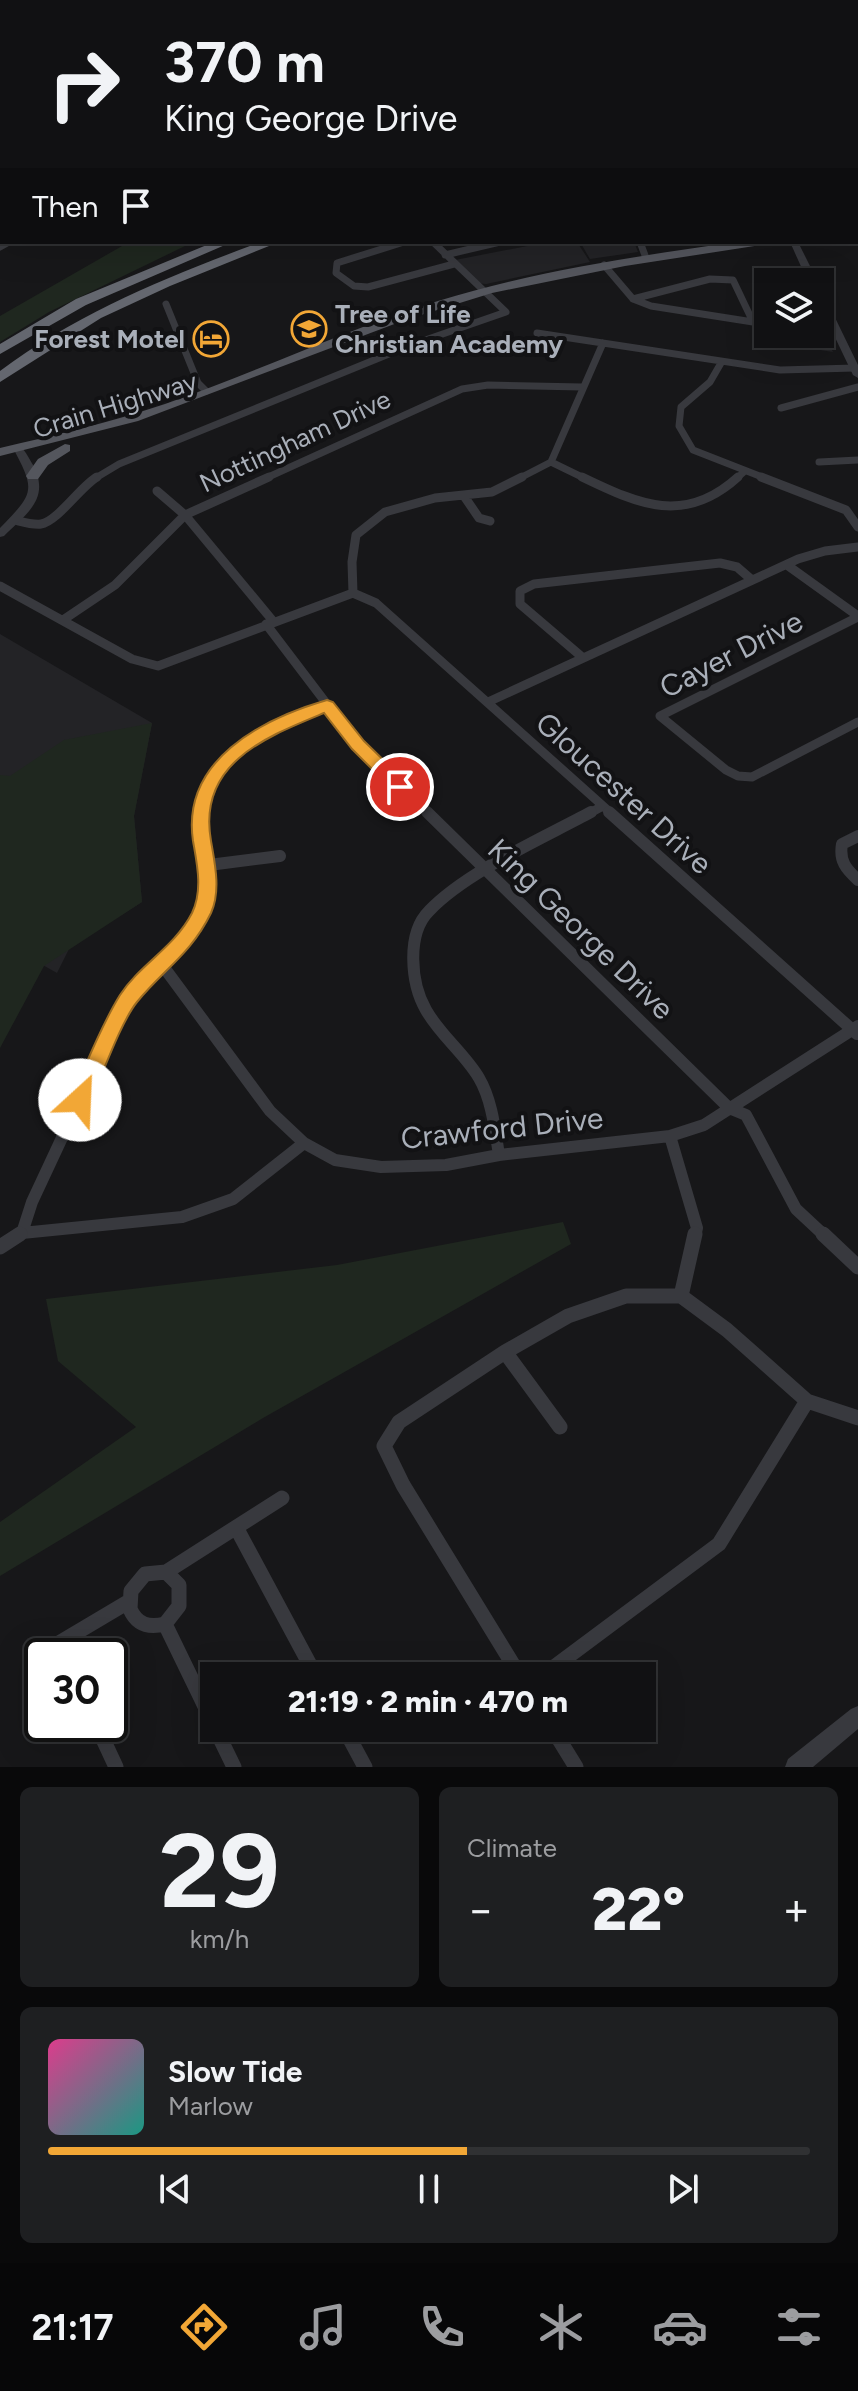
<!DOCTYPE html>
<meta charset="utf-8">
<style>
:root{--surface:#111113;--page:#1e1f21;--text:#f1f3f6;--muted:#9c9da0;--line:#303133;--accent:#f2a736}
body{margin:0;font-family:Figtree,sans-serif;background:var(--page);color:var(--text);height:100vh;display:flex;flex-direction:column;font-size:30px;white-space:nowrap}
*{box-sizing:border-box;margin:0}
p{font-size:26px;color:var(--muted)}
.icon{flex:none;width:44px;height:44px;fill:none;stroke:currentColor;stroke-width:2;stroke-linecap:round;stroke-linejoin:round}
.map{position:relative;height:1767px;overflow:hidden}
.details{display:flex;flex-direction:column;gap:20px;padding:20px;background:#09090a;flex:1}
.details>*{flex:none}
.guide{position:absolute;left:0px;top:0px;width:858px;height:244px;box-shadow:0 8px 32px #0002,0 0 0 2px var(--line);background:#111113;color:var(--text);overflow:hidden}
.buttons{position:absolute;left:754px;top:268px;display:grid;gap:16px}
.buttons a{display:grid;place-items:center;width:80px;height:80px;border-radius:0px;background:var(--surface);box-shadow:0 8px 32px #0002,0 0 0 2px var(--line);font-size:40px}
.speed{position:absolute;left:24px;top:1638px;display:flex;gap:16px;font-size:40px;font-weight:700;text-align:center}
.speed>*{display:grid;place-content:center;width:104px;height:104px;border-radius:50%;background:var(--surface);box-shadow:0 8px 32px #0002,0 0 0 2px var(--line);line-height:1}
.speed .limit{border:4px solid #111;border-radius:12px;background:#fff;color:#111}
.pin{position:absolute;display:grid;place-items:center;width:68px;height:68px;color:#fff;margin:-34px;border:4px solid #fff;border-radius:50%;box-shadow:0 2px 8px #0007}
.me{position:absolute;width:88px;margin:-44px;rotate:25deg;stroke-linejoin:round;filter:drop-shadow(0 0 6px #0008)}
.turn{display:flex;align-items:center;gap:28px;height:168px;padding:0 32px;font-size:36px}
.turn .icon{width:104px;height:104px;stroke-width:2.5}
.turn b{display:block;font-size:56px;line-height:68px}
.then{display:flex;align-items:center;height:76px;padding:0 32px;background:#0003;gap:16px;font-size:30px}
.big{font-size:60px;font-weight:800;line-height:1.1}
.details .widget{flex:1;display:flex;flex-direction:column;justify-content:center;gap:12px;min-width:0;padding:0 28px;border-radius:12px;background:var(--page)}
.details .dial{align-items:center;gap:0}
.dial b{font-size:104px;line-height:1}
.song{display:flex;align-items:center;gap:24px}
.cover{width:96px;height:96px;border-radius:12px;background:linear-gradient(135deg,hsl(330 70% 55%),hsl(170 70% 35%))}
.played{height:8px;border-radius:4px;background:linear-gradient(90deg,var(--accent) 55%,var(--line) 55%)}
.keys{display:flex;justify-content:space-around;direction:ltr}
.heat{display:flex;justify-content:space-between;align-items:center;font-size:44px;direction:ltr}
.details .tiles{flex:1;display:grid;gap:20px;grid-template-columns:1fr 1fr}
.widget:last-child{grid-column:span 2}
.trip{position:absolute;left:200px;top:1662px;width:456px;height:80px;border-radius:0px;background:var(--surface);box-shadow:0 8px 32px #0002,0 0 0 2px var(--line);font-weight:800;line-height:80px;text-align:center}
.menu{display:flex;height:128px;justify-content:space-around;align-items:center;background:#070708;color:var(--muted)}
.menu .icon{width:56px;height:56px}
.menu .active{color:var(--accent)}
.menu b{font-size:36px;color:var(--text)}
.map>svg:first-child{display:block}
.built{fill:#232326}
.green{fill:#1f271f}
.lines{fill:none;stroke-linecap:round;stroke-linejoin:round}
.minor-far4{stroke:#38393e;stroke-width:6}
.minor-far3{stroke:#38393e;stroke-width:7}
.minor-far2{stroke:#38393e;stroke-width:9}
.minor-far1{stroke:#38393e;stroke-width:12}
.minor{stroke:#38393e;stroke-width:15}
.tertiary{fill:#38393e;fill-rule:evenodd}
.secondary{fill:#46484e;fill-rule:evenodd}
.primary{fill:#54565d;fill-rule:evenodd}
.motorway{fill:#64676f;fill-rule:evenodd}
.route{fill:#f2a736;stroke:#9d6d23;stroke-width:2}
.labels{text-anchor:middle;dominant-baseline:central;stroke-width:8;stroke-linejoin:round;paint-order:stroke}
.far-poi-label{font-size:26px;font-weight:bold;fill:#a9afb9;stroke:#121214;text-anchor:start}
.far-street-label{font-size:26px;fill:#a9afb9;stroke:#121214}
.street-label{font-size:30px;fill:#a9afb9;stroke:#121214}
</style>
<div class="map">
<svg width="858" height="1767" viewBox="0 0 858 1767">
<rect width="100%" height="100%" fill="#171719"/>
<!-- built -->
<path class="built" d="M548,242H577L590,262L486,284L478,283L455,260Z
M580,242H634L638,252L590,259Z
M820,325L833,352L776,343L772,334H820Z
M0,634L152,723L134,816L142,902L70,947L57,973L0,941Z"/>
<!-- green -->
<path class="green" d="M129,242H183L185,246L49,312L0,342V316Z
M152,723L134,816L142,902L44,966L0,1048V775L10,776L64,740Z
M563,1222L571,1244L263,1418L0,1576V1522L136,1427L58,1361L46,1299L337,1265Z"/>
<g class="lines">
<!-- minor-far4 -->
<path class="minor-far4" d="M363,0L367,2
M510,0L513,2
M580,0L584,2
M663,0L667,2
M0,1L4,2
M40,2L49,0
M269,2L272,0
M788,2L796,0
M0,51V60"/>
<!-- minor-far3 -->
<path class="minor-far3" d="M404,242L337,263L336,273L354,286L368,287L454,264
M640,242L646,258
M0,247L9,242
M445,255L500,242
M604,265L633,299
M710,279L733,280L753,322L651,306L633,299Z
M166,304L198,383L206,391
M537,333L780,370L855,368
M721,363L710,382L681,407L679,426L693,450L767,479
M781,408L858,387
M551,462L586,479
M819,462L858,460
M94,479L119,464L411,345L506,312L433,242
M264,479L462,389L488,385L582,387
M518,479L551,462L603,343
M736,479L745,471"/>
<!-- minor-far2 -->
<path class="minor-far2" d="M582,477C640,505 685,525 738,477
M761,477L846,510L858,527
M157,491L185,515L273,621
M464,496L479,518L490,521
M15,520C23,522 33,525 41,524C57,522 81,486 97,477
M787,565L858,616
M0,586L132,659L158,666L353,593L352,562L356,535L385,512L435,498L492,492L522,477
M353,593L376,603L612,814
M858,617L660,716L726,770L738,776L752,777L858,722
M63,620L115,585L185,515L269,477
M266,624L358,745L429,814
M582,657L520,604V591L534,584L720,563L737,567L752,580
M488,702L798,559L825,551L858,547
M203,814C205,749 276,724 327,706
M588,814L601,807"/>
<!-- minor-far1 -->
<path class="minor-far1" d="M427,812L729,1108L746,1115L796,1209L825,1236
M609,812L857,1034
M858,836L842,844C839,861 846,869 858,880
M209,865L280,856
M163,966L270,1111L304,1143L335,1160L381,1167L446,1165L499,1155L670,1136L704,1125L858,1026
M670,1136L697,1228L695,1236
M499,1155C495,1130 492,1100 479,1078C465,1054 440,1035 426,1010C411,984 406,934 429,911C466,872 543,838 591,812
M22,1233L182,1217L233,1199L304,1143
M17,1236L22,1233L32,1202L124,1005L188,937L203,910L208,876L203,812"/>
<!-- minor -->
<path class="minor" d="M823,1234L858,1267
M0,1247L20,1234
M681,1296L695,1234
M505,1352L560,1427
M237,1529L316,1676
M166,1572L282,1498
M166,1572L179,1585V1606L165,1624C149,1628 137,1625 130,1609L131,1591L145,1574Z
M165,1624L214,1725
M65,1656L59,1643L128,1602
M520,1676L403,1485L384,1446L399,1422L505,1352L568,1316L626,1296H681L727,1330L807,1401L858,1418
M542,1676L719,1544L807,1401
M96,1724L116,1767
M215,1728L234,1767
M344,1728L365,1767
M552,1728L576,1767"/>
<!-- tertiary -->
<path class="tertiary" d="M790,242H798L818,282H808Z
M820,294L825,297L858,365V378L853,375L820,306Z
M18,445C25,449 28,457 33,465C51,499 26,514 4,536L0,537V528C34,493 36,491 13,448Z
M858,1706V1729L813,1767H785L788,1759L851,1709Z"/>
<!-- secondary -->
<path class="secondary" d="M0,96H2V102H0Z
M856,193L858,194V200L856,199Z"/>
<!-- primary -->
<path class="primary" d="M856,226H858V232H856Z
M737,242H767L761,245L625,266L492,293L405,320L138,421L0,456V448C56,435 111,422 165,404C257,372 345,330 438,301C535,271 637,256 737,242Z
M65,444L70,445V451L48,465L38,479H28L26,476L38,459Z"/>
<!-- motorway -->
<path class="motorway" d="M455,0H467L469,2H457Z
M488,0H499L501,2H490Z
M214,242H232L86,305L0,354V344L76,299Z
M261,242H279L170,286L101,318L0,382V371C79,312 169,276 261,242Z"/>
</g>
<!-- route -->
<path class="route" d="M327,700L333,702L364,741L406,782L409,787L406,791H394L352,749L324,713C266,737 197,763 211,841C215,864 221,891 211,913C191,954 164,969 137,1002C120,1023 101,1079 88,1107L80,1109L73,1107L70,1100C86,1066 100,1027 120,995C140,964 174,948 192,913C203,890 197,864 193,841C181,760 262,719 327,700Z"/>
<!-- icons -->
<defs>
<symbol id="school-ring" viewBox="-11 -11 22 22"><circle r="9.5" fill="#121214" stroke="#f2a736" stroke-width="1.5"/><path d="M0-5L7-2L0 1L-7-2ZM-4 1L0 2.5L4 1V4Q0 6-4 4Z" fill="#f2a736"/></symbol>
<symbol id="hotel-ring" viewBox="-11 -11 22 22"><circle r="9.5" fill="#121214" stroke="#f2a736" stroke-width="1.5"/><path d="M-6-4.5h1.5V1H6V5H4.5V3h-9V5H-6ZM-4 0a1.8 1.8 0 1 1 3.6 0ZM.5 0V-2.5h3Q6-2.5 6 0Z" fill="#f2a736"/></symbol>
</defs>
<g fill-rule="evenodd">
<use href="#school-ring" x="289" y="309" width="40" height="40"/>
<use href="#hotel-ring" x="191" y="319" width="40" height="40"/>
</g>
<g class="labels">
<!-- far-poi labels -->
<g class="far-poi-label">
<text x="335" y="314">Tree of Life<tspan x="335" dy="30">Christian Academy</tspan></text>
<text x="185" y="339" text-anchor="end">Forest Motel</text>
</g>
<!-- far-street labels -->
<g class="far-street-label">
<text transform="translate(115 405) rotate(-17)">Crain Highway</text>
<text transform="translate(295 441) rotate(-25)">Nottingham Drive</text>
</g>
<!-- street labels -->
<g class="street-label">
<text transform="translate(731 654) rotate(-27)">Cayer Drive</text>
<text transform="translate(624 793) rotate(42)">Gloucester Drive</text>
<text transform="translate(581 929) rotate(44)">King George Drive</text>
<text transform="translate(502 1128) rotate(-6)">Crawford Drive</text>
</g>
</g>
</svg>
<div class="buttons">
<a><svg class="icon" aria-label="layers" viewBox="0 0 24 24"><path d="M12 4l9 5-9 5-9-5zM3 14l9 5 9-5"/></svg></a>
</div>
<div class="speed"><div class="limit">30</div></div>
<div class="pin" style="left:400px;top:787px;background:#d93025"><svg class="icon" aria-label="arrive" viewBox="0 0 24 24"><path d="M6 21V4h12l-3 4 3 4H6"/></svg></div>
<svg class="me" style="left:80px;top:1100px" viewBox="-20 -20 40 40"><circle r="19" fill="#fff"/><path d="M0-13L10 11 0 6-10 11z" fill="#f2a736"/></svg>
<div class="trip">21:19 · 2 min · 470 m</div>
<div class="guide">
<div class="turn"><svg class="icon" aria-label="right" viewBox="0 0 24 24"><path d="M7 20v-9h11M14 6l5 5-5 5"/></svg><div><b>370 m</b>King George Drive</div></div>
<div class="then">Then<svg class="icon" aria-label="arrive" viewBox="0 0 24 24"><path d="M6 21V4h12l-3 4 3 4H6"/></svg></div>
</div>
</div>
<section class="details">
<div class="tiles">
<div class="widget dial"><b>29</b><p>km/h</p></div>
<div class="widget"><p>Climate</p>
<div class="heat"><a>−</a><b class="big">22°</b><a>+</a></div>
</div>
<div class="widget">
<div class="song"><i class="cover"></i><div><b>Slow Tide</b><p>Marlow</p></div></div>
<div class="played"></div>
<div class="keys"><svg class="icon" aria-label="previous" viewBox="0 0 24 24"><path d="M18 5L8 12l10 7zM5 5v14"/></svg><svg class="icon" aria-label="pause" viewBox="0 0 24 24"><path d="M8 5v14M16 5v14"/></svg><svg class="icon" aria-label="next" viewBox="0 0 24 24"><path d="M6 5l10 7-10 7zM19 5v14"/></svg></div>
</div>
</div>
</section>
<nav class="menu">
<b>21:17</b>
<svg class="icon active" aria-label="directions" viewBox="0 0 24 24"><path d="M12 3l9 9-9 9-9-9zM9 14v-3h6M13 9l2 2-2 2"/></svg>
<svg class="icon" aria-label="music" viewBox="0 0 24 24"><path d="M9 18V5l10-2v13"/><circle cx="6" cy="18" r="3"/><circle cx="16" cy="16" r="3"/></svg>
<svg class="icon" aria-label="phone" viewBox="0 0 24 24"><path d="M5 4h4l2 5-3 2q2 4 5 5l2-3 5 2v4C11 20 4 13 5 4z"/></svg>
<svg class="icon" aria-label="climate" viewBox="0 0 24 24"><path d="M12 3v18M4 7l16 10M4 17L20 7"/></svg>
<svg class="icon" aria-label="car" viewBox="0 0 24 24"><path d="M5 17H2v-5l4-1 3-4h7l3 4 3 1v5h-3M9 17h6M6 11h13"/><circle cx="7" cy="17" r="2"/><circle cx="17" cy="17" r="2"/></svg>
<svg class="icon" aria-label="filters" viewBox="0 0 24 24"><path d="M4 7h16M4 17h16"/><circle cx="9" cy="7" r="2"/><circle cx="15" cy="17" r="2"/></svg>
</nav>
